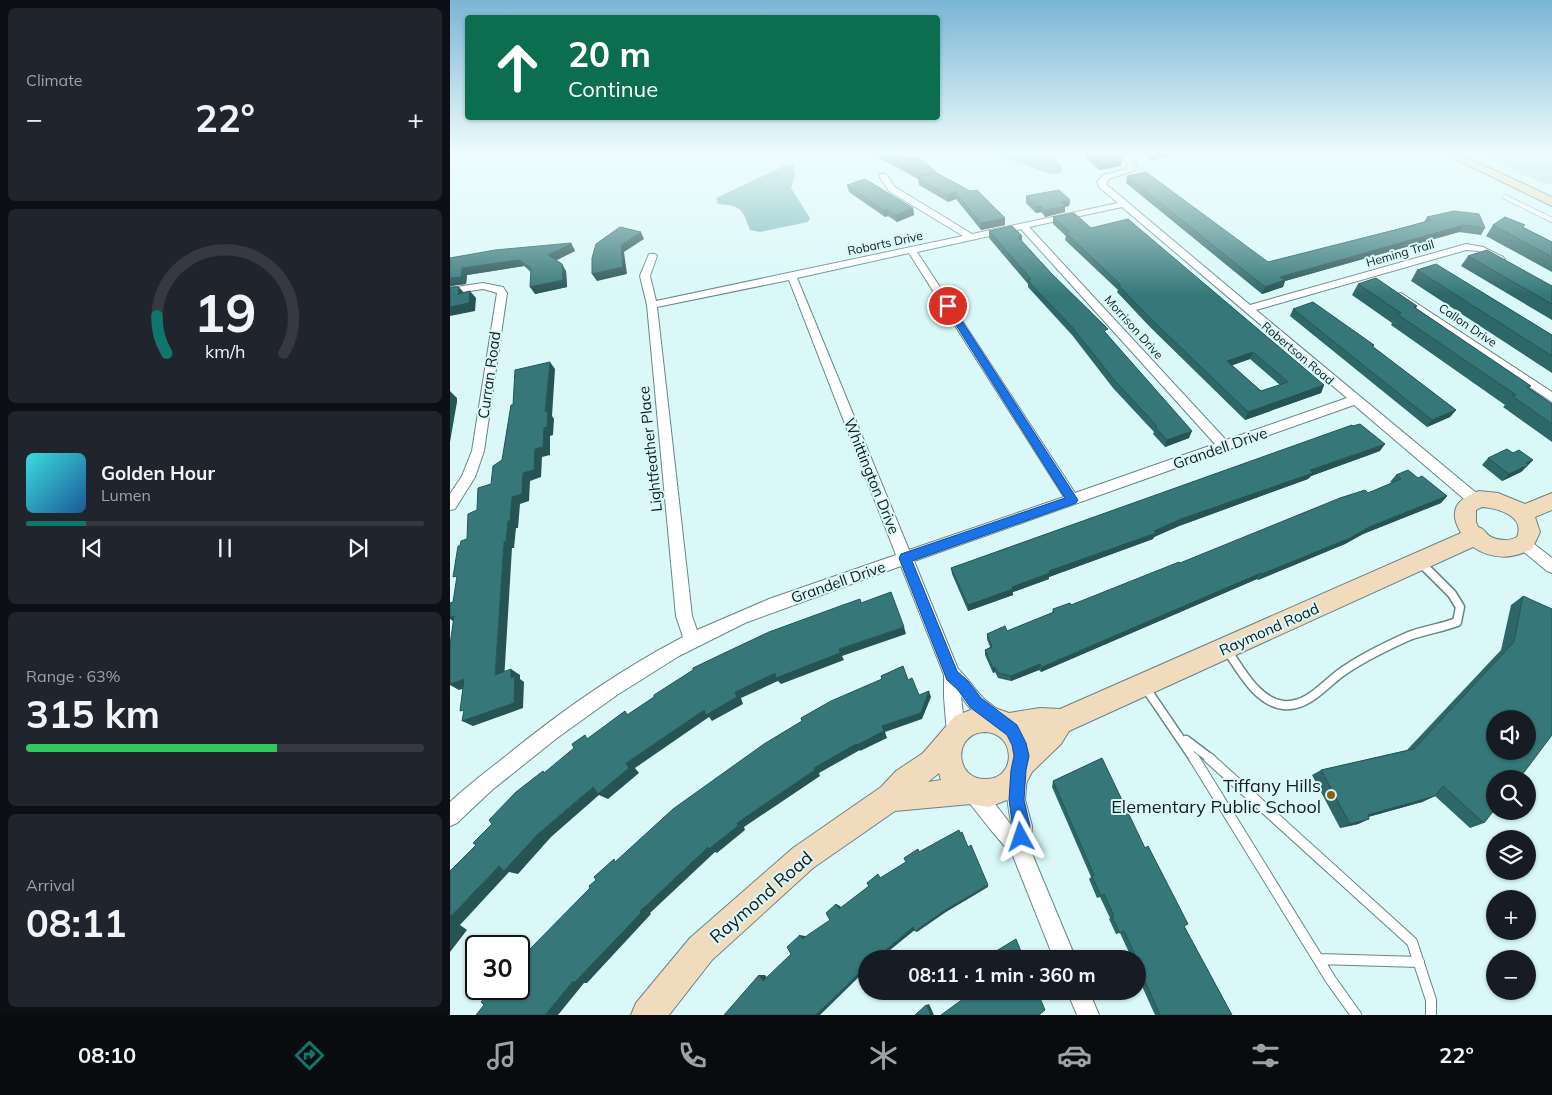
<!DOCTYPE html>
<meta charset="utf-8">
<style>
:root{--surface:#171b24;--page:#20242c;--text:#f1f3f6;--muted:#9ea1a6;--line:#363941;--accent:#0f766e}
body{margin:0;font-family:Mulish,sans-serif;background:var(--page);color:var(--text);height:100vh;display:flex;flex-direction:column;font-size:19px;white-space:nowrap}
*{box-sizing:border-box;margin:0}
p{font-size:16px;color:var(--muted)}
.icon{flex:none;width:28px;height:28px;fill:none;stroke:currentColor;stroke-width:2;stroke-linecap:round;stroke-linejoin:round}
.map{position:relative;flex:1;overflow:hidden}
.details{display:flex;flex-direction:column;gap:8px;padding:8px;background:#0d0f14;width:450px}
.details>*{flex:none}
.hud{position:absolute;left:15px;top:15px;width:475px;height:105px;border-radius:5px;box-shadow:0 1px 4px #0004;background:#0b6e4f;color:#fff;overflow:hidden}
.controls{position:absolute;left:1036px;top:710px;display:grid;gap:10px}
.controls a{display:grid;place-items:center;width:50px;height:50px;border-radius:50%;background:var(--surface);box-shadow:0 1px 4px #0004;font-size:25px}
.speed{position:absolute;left:15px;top:935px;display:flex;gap:10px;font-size:25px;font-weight:700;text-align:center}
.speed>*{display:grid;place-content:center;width:65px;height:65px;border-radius:50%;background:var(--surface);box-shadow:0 1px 4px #0004;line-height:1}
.speed .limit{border:2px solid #111;border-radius:8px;background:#fff;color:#111}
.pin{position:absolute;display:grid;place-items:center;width:42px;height:42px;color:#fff;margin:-21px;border:2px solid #fff;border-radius:50%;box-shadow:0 1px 5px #0007}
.me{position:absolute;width:55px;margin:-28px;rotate:355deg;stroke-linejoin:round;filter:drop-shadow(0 0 4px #0008)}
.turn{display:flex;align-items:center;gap:18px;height:105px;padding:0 20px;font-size:22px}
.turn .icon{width:65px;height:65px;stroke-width:2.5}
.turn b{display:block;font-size:35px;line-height:42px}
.big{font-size:38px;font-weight:700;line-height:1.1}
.details .card{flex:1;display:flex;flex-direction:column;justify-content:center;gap:8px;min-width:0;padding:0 18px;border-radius:8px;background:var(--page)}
.details .dial{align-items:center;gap:0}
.dial svg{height:130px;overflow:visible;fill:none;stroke:var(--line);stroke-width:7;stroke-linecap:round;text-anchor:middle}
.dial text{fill:var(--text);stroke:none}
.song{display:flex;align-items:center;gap:15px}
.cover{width:60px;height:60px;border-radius:8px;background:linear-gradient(135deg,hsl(180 70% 55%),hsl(210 70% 35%))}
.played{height:5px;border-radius:2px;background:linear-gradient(90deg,var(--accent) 15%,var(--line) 15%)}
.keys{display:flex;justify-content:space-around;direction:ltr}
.heat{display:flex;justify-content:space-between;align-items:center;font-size:28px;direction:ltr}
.charge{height:8px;border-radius:4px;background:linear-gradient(90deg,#34c759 63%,var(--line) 0)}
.trip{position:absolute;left:408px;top:950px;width:288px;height:50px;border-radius:25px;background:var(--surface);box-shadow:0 1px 4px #0004;font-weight:700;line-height:50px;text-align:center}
.tab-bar{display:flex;height:80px;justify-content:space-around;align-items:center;background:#090b0e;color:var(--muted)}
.tab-bar .icon{width:35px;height:35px}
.tab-bar .active{color:var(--accent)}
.tab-bar b{font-size:22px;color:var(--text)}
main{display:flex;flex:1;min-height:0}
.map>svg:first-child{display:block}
.green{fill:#b5dcdc}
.water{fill:#76b7b8}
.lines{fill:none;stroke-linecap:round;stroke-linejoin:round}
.lane-far2-casing{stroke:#698485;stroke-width:5.5}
.lane-far1-casing{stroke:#698485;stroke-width:11}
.lane-casing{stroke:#698485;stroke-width:12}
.street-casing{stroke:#698485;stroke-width:2}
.secondary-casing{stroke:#698485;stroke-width:2}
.path{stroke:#91a8a8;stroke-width:1;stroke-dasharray:1 1;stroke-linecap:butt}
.lane-far2{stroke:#fff;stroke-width:4.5}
.lane-far1{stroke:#fff;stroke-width:8}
.lane{stroke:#fff;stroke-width:10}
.street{fill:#fff;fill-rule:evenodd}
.secondary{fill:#f1dbbd;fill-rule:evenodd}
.wall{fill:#2e6768;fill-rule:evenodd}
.shaded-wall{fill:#265455}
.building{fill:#367879;stroke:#265455;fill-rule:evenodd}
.route{fill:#1a73e8;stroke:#114b97}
.poi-dot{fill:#925d12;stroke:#daf8f8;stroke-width:2}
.labels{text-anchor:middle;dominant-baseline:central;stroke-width:4;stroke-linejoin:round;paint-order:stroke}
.far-street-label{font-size:12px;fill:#111c1c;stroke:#daf8f8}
.street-label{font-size:15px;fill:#111c1c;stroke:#daf8f8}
.near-poi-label{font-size:18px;fill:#111c1c;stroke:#daf8f8;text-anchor:end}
.near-street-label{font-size:18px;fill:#111c1c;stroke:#daf8f8}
</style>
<main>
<section class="details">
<div class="card"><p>Climate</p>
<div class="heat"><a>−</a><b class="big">22°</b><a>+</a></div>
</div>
<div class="card dial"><svg viewBox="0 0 100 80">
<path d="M14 69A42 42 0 1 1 86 69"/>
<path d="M14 69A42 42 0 0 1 8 46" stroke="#0f766e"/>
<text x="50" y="56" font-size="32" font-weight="700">19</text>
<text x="50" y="72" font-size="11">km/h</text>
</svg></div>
<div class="card">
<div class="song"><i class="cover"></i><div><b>Golden Hour</b><p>Lumen</p></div></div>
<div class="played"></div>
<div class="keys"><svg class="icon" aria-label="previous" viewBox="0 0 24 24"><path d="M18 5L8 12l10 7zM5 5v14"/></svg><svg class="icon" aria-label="pause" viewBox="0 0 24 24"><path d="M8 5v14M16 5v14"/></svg><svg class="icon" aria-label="next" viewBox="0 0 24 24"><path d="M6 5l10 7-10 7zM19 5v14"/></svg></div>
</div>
<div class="card"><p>Range · 63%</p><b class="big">315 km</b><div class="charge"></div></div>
<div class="card"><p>Arrival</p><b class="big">08:11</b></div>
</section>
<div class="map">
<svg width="1102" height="1015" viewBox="0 0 1102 1015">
<rect width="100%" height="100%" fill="#daf8f8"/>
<!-- green -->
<path class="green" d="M1039,153H1084L1102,157V184L1093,183L1032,155Z"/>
<!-- water -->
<path class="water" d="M537,153H600L613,169L611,173L602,174Z
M343,165L345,176L341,188L360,218L358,222L310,232L300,230C292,208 291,206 268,204L266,198L334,166Z"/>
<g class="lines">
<defs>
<path id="lane-far2" d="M1055,197L1102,220"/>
<path id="lane-far1" d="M777,650C790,669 807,702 833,705C860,708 877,680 898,668C916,656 939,645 959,636C975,630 991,628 1007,622L1010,607L1002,594L970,562
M695,687L744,759
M736,740L761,759"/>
<path id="lane" d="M744,758L881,980L906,1015
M759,758L962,942L981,1000V1015
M869,959L969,962"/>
<path id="street" d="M667,153H675L686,165L685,170L659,179L656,184L800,305L1016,244L1033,247L1053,257L1055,259L1050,262L1028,251L1016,250L806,310L1030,496L1032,500L1030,504L1025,505L1020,504L904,405L464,561L508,669C518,678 524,689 533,698C540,705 549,708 553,718L550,724L544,727C530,721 519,708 511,696L515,734L512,740L506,743L500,740L497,734L494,697V675L451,566L295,623L229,656L167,695L107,738L42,790L7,823L0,826V802C17,786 37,771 56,756C111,711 170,670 233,637L226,616L197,305L190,276L199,254H205L207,256L200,276L206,301L513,236L439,191L429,176L430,174H436L445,187L522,234L668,203L649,187L647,182L653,175L677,169L678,165ZM672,207L897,398L776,440L579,227ZM571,229L765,444L625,493L467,252ZM459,253L614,497L459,550L347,278ZM339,280L446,555L319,599L247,630L242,616L207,307Z
M33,283L53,287L57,293L34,451L25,477L5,509L0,510V494L12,476L22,451L47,293L33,289L0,294V288Z
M951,293L1102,392V402L947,298V294Z
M1079,542L1084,544L1102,558V573L1097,571L1074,552L1072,548L1074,544Z
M568,766L575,768L577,775L575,800L582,826L580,849L626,959H604L563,856L540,829L518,801L516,794L518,787L525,785L532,787L562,826C558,807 554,788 561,768Z
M617,991H639L649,1015H627Z"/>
<path id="secondary" d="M993,153H1007L1102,197V206Z
M1029,491L1048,493L1075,504L1102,493V510L1085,517L1090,532L1082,549C1063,559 1042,560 1023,547L619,731L611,744L582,772L573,789L562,798L539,807L521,804L445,811L363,868L262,960L219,1015H181L186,1003L240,938L343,848L431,787L446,771L473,753L505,716L531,706L542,707L559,713L590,708L610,709L1011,533C998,511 1006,499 1029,491ZM1032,507C1047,508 1076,516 1067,537C1060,541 1049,541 1041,537C1035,534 1036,529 1028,527L1026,522V510ZM535,732C566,733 567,778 537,779C504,781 502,733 535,732ZM489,773L491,780L478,782Z"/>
</defs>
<!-- lane-far2 casing -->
<use href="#lane-far2" class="lane-far2-casing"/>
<!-- lane-far1 casing -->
<use href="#lane-far1" class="lane-far1-casing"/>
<!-- lane casing -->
<use href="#lane" class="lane-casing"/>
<!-- street casing -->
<use href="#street" class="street-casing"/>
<!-- secondary casing -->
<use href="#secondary" class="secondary-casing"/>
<!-- path -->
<path class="path" d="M17,153L40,158L79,153"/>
<!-- lane-far2 -->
<use href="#lane-far2" class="lane-far2"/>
<!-- lane-far1 -->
<use href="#lane-far1" class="lane-far1"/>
<!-- lane -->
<use href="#lane" class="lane"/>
<!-- street -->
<use href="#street" class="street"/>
<!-- secondary -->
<use href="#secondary" class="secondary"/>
</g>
<!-- wall -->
<path class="wall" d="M426,153H455L456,159L485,171V172L555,218V225L531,230L506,199L498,202L469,185L468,179L426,156Z
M633,153H665L672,160L671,166L649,170L636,158V155Z
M692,153H733L702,160Z
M677,176L818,262L974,222L977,217L1035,228L1031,235L1009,232L835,281L833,287L812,294L676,183Z
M397,185L463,208L464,215L447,222L438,216L435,217L399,192Z
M576,196L620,200L619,206L615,207V212L595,217L591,212L586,213L576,203Z
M603,217L641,228L874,385L871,393L795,420L700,327L667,292L668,290L615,240L616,236L603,224ZM800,359L830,385L811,391L782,365Z
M1043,225L1073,227L1102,242V272L1036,236Z
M539,231L572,236V241L657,334L739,438L715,447L703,434L704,432L663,388L622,335L578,287V284L539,238Z
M121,243L125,251L106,260L116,271L117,287L85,294L81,272L74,266L17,275L16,284L0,286V258Z
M1018,256L1102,286V320L1011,266Z
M967,270L1102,335V373L961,281Z
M908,284L967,306L966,308L1102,404V442L1053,407L1055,405L941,325L942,323L902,295Z
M843,309L924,345L923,347L1006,410L1000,417L977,427L840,316Z
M930,451L861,476L858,479L729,526L704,537L703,539L599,577V579L563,592V595L518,611L502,574L501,568Z
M1063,453L1083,460L1071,472L1052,481L1032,465L1038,458Z
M946,475L968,478L997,496L991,503L913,534L895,544L808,580L807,579L591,672L589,670L561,681L548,678L545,672L543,673L535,655V650L540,647L537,639V634L557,631L602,613L603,609L621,605L918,493L942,483L940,482Z
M1073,596L1034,823L1020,828L985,796L972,802L918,817L919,819L908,824L890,828L862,775L871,770L957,750L1051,650L1061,605Z
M603,781L695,848L734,926L782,1015H705L691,984L686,983V959H682L670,933L666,934L659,919L660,918L650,897L647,898L639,879L641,877L602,787Z"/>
<!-- shaded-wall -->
<path class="shaded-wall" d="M707,153H733L702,160L703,154Z
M672,160L671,166L649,170L650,164Z
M505,192L506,199L498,202L497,195Z
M620,200L619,206L615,207V212L595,217V210L611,202Z
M591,206V212L586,213V207Z
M463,208L464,215L447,222L446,215Z
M437,209L438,216L435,217L434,210Z
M555,218V225L531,230V223Z
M1014,225L1009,232L835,281L833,287L812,294L815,287L830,277Z
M191,232L194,239L174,252L177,274L147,281L142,274L171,245Z
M121,243L125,251L103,262L98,255Z
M69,260L74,266L17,275L16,284L0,286V278L12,268Z
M112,264L116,271L117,287L85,294L80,287Z
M9,287L15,294H8Z
M20,291L26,298L25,311L0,316V307Z
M803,352L800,359L775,368L777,361Z
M100,362L105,369L102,416L104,419L103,435L100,436V455L92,457L91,477L80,481L79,501L70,504L68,528H66L64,548H62L54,681L45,675L54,542L62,497L73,473L85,449L95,412Z
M874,385L871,393L795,420L798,412Z
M0,391L7,398V402L0,442Z
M1006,410L1000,417L977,427L982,420Z
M742,431L739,438L715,447L717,440Z
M935,444L930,451L861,476L858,479L729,526L704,537L703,539L599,577V579L563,592V595L518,611V605L599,571L860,470Z
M1083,460L1071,472L1052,481L1059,474L1076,463Z
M997,496L991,503L913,534L895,544L808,580L812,574L919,527Z
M811,573L807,579L591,672L592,667Z
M4,616L7,624L0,619V617Z
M454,627L456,634L392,656L394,660L331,684L328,681L291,698L293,704L262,721L259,717L185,768L189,773L158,799L149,795L101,837L68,874L59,872L10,925L17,930L0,952V917L49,866L89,833L143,787L176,763L254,710L285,692L325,673L389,649Z
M590,664L589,670L561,681V676Z
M545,667V672L543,673V668Z
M61,669L70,675V679L74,682L73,708L23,726L12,721L61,678Z
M14,679L24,685L9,690L0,685V684Z
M479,691L481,697L472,719L435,732L437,738L410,751V750L369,773L370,776L294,827L295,830L267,853L265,852L200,913L201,914L137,983H134L108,1015H95L123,981L190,911L258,847L287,823L364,768L432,726Z
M985,796L972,802L907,820L918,815Z
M919,819L908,824L890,828L900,824Z
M538,885V887L496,912L467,932L465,931L495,910Z
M386,904L390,906L394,911L389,909Z
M463,927L466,929L429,959H425Z
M350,935L355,936L358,940L352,939Z
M416,966V970L370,1015H366Z
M309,975H315L320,981H313Z
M479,1004L484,1015H481L476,1005Z"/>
<!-- building -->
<path class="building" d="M432,153H455L456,159L467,156L485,171L473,176Z
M638,153H665L672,160L650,164Z
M485,172L520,191L527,190L555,218L531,223L505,192L497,195L468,178Z
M696,172L818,262L949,229L981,220L977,217L1004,211L1029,214L1035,228L1014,225L830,277L835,280L815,287L677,176Z
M415,179L463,208L446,215L437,209L434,210L397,185Z
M609,190L620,200L611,202L616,206L595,210L591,206L586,207L576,196Z
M624,213L641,228L678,219L874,385L798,412L702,320L668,285H671L616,233L620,232L603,217ZM803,352L838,382L811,391L777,361Z
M1055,217L1075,225L1072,227L1102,242V257L1043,225Z
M562,226L572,236L568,237L600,272L658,329L654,331L742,431L717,440L705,427L707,426L665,381L622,327L588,292L578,280L581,279L539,231Z
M170,227L191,232L171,245L173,267L142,274V258L146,244Z
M121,243V244L98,255L112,264L113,280L80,287L81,268L69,260L12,268L11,277L0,278V258L45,250Z
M1037,250L1102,286V304L1018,256Z
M986,264L1102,335V356L967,270Z
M926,278L967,306L964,307L1081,386L1077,387L1102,404V424L1062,396L1066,395L947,314L951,313L908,284Z
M0,287H9L8,294L20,291L19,303L0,307Z
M863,302L924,345L922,346L1006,410L982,420L843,309Z
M100,362L95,412L98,411L97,427L94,428L93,447L85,449L84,470L73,473L72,494L62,497L60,521H58L56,541L54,542L45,675L61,669V678L65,676L64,703L12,721L14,710L10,711L14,679L0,684V645L4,616L0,617V603L3,602L7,576L3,577L8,546H10L11,541L17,539L18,514L27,510L28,488L41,484L43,466L52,460L61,405H63L65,370Z
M910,424L935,444L860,470L863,473L731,519L704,531L706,533L599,571L600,573L562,587L563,589L518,605L501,568L902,425L903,426Z
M1057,449L1063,453L1069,450L1083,460L1076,463L1078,465L1059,474L1038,458Z
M958,470L968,478L972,476L997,496L919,527L900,538L812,574L811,573L592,667L590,664L561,676L548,673L545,667L543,668L535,650L542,647L537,634L555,626L557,631L604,612L603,609L620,603L621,605L729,562L730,563L890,498L915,490L918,493L951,479L946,475Z
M441,592L454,627L389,649L390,653L326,678L325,673L285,692L287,697L256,715L254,710L176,763L179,768L148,794L143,787L89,833L54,871L49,866L0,917V871L26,845L23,843L42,824L39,820L66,792L93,771L94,773L124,748L122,744L135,735L137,739L175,711L177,715L204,697V695L243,670V668L268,656L319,632L393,605L410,599L411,603Z
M1073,596L1102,609V735L1069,779H1045V809L1034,823L993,786L985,796L918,815L919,819L900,824L871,770L964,749L1064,642ZM1045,719H1078V751H1045Z
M453,666L458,680L462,678L469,695L479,691L471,713L432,726L434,731L407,745L406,744L364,768L365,770L287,823L288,826L259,849L258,847L190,911L191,913L124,983L123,981L95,1015H26L34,1005L31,1002L42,989H69V958L75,951L77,952L140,888L139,886L146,880L144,877L164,859L165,862L223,809L314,744L352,721L351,718L381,701L432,679L431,676Z
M652,758L695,848L698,846L738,924L734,926L782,1015H710L695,981L691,984L686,973V962L688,961L674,931L670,933L662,917L664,916L654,894L651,896L642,876L644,875L603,781Z
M509,830L510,833L512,832L518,847L521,845L538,885L495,910L465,931L463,927L425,959H416V966L366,1015H274L309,975L313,981L341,954L337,947L350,935L352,939L380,920L376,913L386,904L389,909L419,886L417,883L428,874L430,878L456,862L454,858L468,849L469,852Z
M566,939L574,959H533Z
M524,991H587L595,1010L589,1015H491Z
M476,1005L481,1015H465Z"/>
<!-- sky -->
<linearGradient id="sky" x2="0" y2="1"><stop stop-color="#7ab5d5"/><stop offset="0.52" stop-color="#eefcfc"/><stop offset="1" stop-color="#eefcfc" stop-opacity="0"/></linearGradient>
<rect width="1102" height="295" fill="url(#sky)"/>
<!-- route -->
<path class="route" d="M495,305L502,306L628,500L626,503L462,561L507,671L518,681L531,698L567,725L576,743L579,756L576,770L574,800L580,826L577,843L571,845L565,843L559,800L561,770L564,756L562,745L557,735L521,708L508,690L497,680L449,558L451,554L615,498L494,306Z"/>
<!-- markers -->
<circle class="poi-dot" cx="881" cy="795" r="5"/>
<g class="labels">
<!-- far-street labels -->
<g class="far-street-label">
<text transform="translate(435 243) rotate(-12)">Robarts Drive</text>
<text transform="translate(950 253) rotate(-16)">Heming Trail</text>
<text transform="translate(1018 325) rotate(34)">Callon Drive</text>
<text transform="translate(684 327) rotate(48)">Morrison Drive</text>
<text transform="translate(848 353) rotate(40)">Robertson Road</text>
</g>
<!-- street labels -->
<g class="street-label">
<text transform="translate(39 375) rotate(-82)">Curran Road</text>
<text transform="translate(770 448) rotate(-19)">Grandell Drive</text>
<text transform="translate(200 449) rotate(-96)">Lightfeather Place</text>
<text transform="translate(422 476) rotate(68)">Whittington Drive</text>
<text transform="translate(388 582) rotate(-19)">Grandell Drive</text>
<text transform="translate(819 629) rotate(-24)">Raymond Road</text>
</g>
<!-- near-poi labels -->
<g class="near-poi-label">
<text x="871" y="785">Tiffany Hills<tspan x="871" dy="21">Elementary Public School</tspan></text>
</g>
<!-- near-street labels -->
<g class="near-street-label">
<text transform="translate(311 897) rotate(-41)">Raymond Road</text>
</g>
</g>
</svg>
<div class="controls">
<a><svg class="icon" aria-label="sound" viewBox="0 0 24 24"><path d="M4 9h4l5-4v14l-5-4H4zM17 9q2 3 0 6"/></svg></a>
<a><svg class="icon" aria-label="search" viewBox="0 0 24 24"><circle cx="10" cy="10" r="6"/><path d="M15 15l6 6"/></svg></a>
<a><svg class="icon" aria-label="layers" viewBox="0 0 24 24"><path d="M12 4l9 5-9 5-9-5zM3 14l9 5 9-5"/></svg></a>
<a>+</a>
<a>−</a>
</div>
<div class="speed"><div class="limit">30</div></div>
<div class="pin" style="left:498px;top:306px;background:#d93025"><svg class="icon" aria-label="arrive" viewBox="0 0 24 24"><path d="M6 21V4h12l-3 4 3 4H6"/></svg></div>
<svg class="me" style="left:571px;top:837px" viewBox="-20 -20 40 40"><path d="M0-17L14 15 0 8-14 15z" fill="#1a73e8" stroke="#fff" stroke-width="4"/></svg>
<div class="trip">08:11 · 1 min · 360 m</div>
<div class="hud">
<div class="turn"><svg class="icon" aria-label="ahead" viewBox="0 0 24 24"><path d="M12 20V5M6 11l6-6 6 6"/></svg><div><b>20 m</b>Continue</div></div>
</div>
</div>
</main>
<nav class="tab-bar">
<b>08:10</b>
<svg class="icon active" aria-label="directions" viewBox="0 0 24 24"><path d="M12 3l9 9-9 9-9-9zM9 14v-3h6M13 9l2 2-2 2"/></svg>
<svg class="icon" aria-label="music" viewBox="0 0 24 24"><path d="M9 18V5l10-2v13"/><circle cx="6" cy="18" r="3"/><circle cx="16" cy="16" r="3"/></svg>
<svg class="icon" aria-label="phone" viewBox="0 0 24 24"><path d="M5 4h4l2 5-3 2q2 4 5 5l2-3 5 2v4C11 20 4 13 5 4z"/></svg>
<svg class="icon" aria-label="climate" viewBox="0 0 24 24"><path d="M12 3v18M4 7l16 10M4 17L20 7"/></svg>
<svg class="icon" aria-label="car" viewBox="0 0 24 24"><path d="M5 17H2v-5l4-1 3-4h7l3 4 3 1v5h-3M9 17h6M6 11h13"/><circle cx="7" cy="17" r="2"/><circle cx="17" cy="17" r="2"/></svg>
<svg class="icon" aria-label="filters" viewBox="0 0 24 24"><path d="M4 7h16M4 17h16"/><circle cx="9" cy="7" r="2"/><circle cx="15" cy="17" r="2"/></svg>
<b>22°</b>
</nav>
